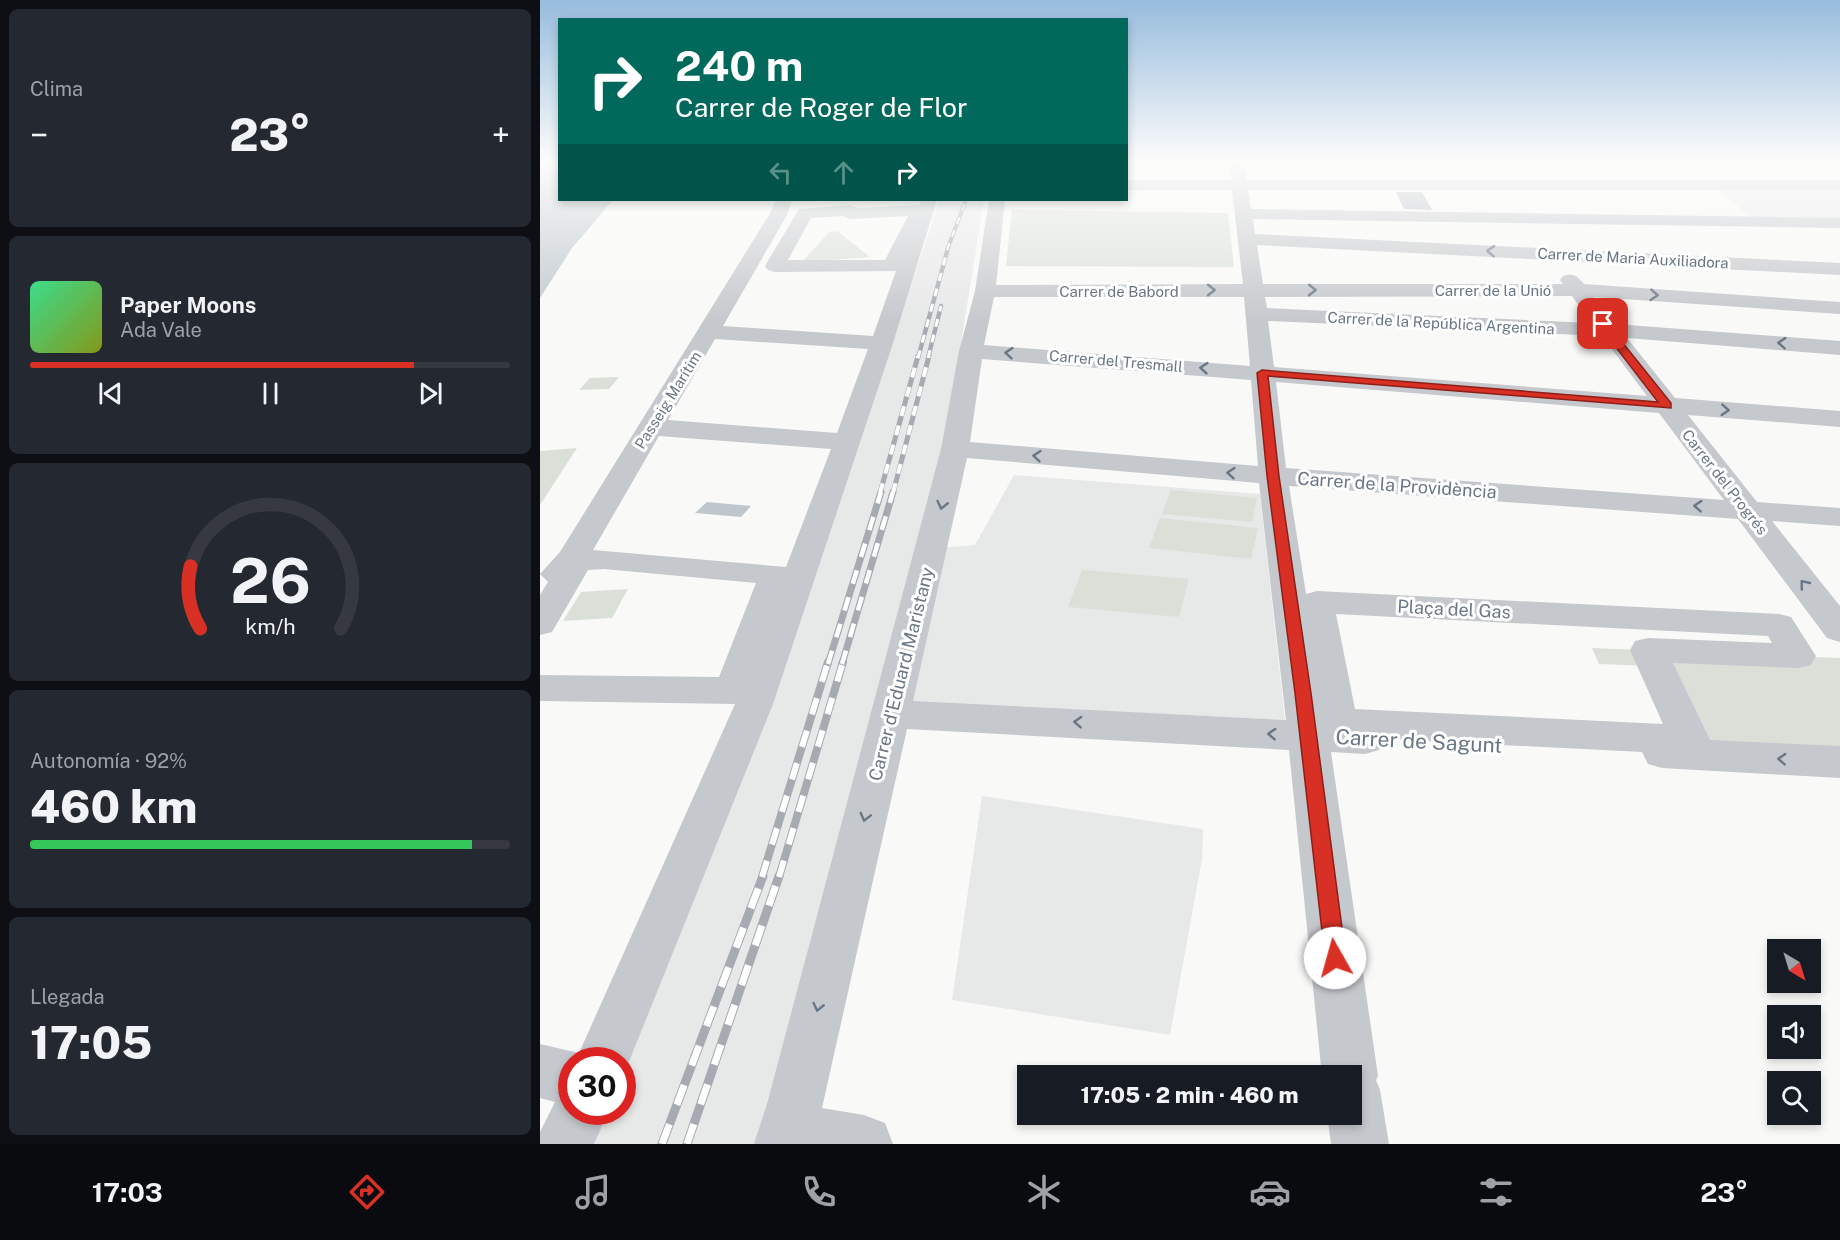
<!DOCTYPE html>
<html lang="es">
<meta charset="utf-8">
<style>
:root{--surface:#171b24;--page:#242831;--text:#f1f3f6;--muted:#9ea1a6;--line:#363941;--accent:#d93025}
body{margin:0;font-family:"Public Sans",sans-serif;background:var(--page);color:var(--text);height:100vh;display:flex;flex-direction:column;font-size:22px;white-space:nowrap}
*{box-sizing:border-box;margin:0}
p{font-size:20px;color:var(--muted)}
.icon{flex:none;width:33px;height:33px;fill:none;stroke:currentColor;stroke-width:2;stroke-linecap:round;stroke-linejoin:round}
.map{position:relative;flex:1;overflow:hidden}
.details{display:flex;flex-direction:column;gap:9px;padding:9px;background:#0d0f14;width:540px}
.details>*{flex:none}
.top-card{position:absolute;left:18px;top:18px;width:570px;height:183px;border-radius:0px;box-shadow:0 3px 9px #0003;background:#00695c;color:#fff;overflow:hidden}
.needle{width:39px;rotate:142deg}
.buttons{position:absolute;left:1227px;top:939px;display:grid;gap:12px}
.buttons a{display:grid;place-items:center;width:54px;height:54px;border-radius:0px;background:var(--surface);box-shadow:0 3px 9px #0003;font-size:30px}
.speed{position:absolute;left:18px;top:1047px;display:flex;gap:12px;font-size:30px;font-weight:700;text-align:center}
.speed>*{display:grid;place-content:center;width:78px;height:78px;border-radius:50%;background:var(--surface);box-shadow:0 3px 9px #0003;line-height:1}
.speed .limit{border:9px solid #d22;background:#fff;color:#111}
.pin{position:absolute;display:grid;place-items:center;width:51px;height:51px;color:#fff;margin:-26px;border-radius:12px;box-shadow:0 3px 9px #0006}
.me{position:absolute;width:66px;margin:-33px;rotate:353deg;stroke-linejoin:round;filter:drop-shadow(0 0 4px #0008)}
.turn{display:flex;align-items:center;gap:21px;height:126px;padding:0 18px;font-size:27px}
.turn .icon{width:78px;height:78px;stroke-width:2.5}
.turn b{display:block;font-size:42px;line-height:51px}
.lanes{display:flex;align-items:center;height:57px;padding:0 18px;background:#0003;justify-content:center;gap:30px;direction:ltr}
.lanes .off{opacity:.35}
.big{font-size:45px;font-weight:800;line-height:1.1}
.details .tile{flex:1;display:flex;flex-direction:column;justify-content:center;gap:9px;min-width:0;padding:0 21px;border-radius:9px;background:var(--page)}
.details .dial{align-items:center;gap:0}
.dial svg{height:156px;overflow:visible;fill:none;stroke:var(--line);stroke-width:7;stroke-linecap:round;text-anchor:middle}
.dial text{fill:var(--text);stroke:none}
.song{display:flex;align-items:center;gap:18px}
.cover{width:72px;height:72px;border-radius:9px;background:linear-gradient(135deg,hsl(150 70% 55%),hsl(70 70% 35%))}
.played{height:6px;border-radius:3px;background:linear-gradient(90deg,var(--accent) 80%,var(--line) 80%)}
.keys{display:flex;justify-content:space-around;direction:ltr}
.heat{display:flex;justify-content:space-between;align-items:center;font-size:33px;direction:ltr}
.charge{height:9px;border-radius:4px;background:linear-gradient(90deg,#34c759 92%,var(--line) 0)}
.trip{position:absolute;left:477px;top:1065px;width:345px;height:60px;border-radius:0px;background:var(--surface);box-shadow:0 3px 9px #0003;font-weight:800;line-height:60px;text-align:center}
.tabs{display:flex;height:96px;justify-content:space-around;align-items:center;background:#090b0e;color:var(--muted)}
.tabs .icon{width:42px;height:42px}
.tabs .selected{color:var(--accent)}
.tabs b{font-size:27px;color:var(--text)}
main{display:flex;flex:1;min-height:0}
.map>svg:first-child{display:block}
.built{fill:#e7e8e8}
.green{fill:#dae0d8}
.water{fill:#bfc7cd}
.building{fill:#acb2b9}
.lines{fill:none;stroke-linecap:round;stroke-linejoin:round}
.minor{fill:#c5c8cc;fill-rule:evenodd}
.rail-far5-casing{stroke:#a6abb1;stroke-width:4}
.rail-far4-casing{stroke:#a6abb1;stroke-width:4.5}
.rail-far3-casing{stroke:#a6abb1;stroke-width:5}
.rail-far2-casing{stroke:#a6abb1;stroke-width:7}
.rail-far1-casing{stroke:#a6abb1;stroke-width:8}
.rail-casing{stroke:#a6abb1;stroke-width:9}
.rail-far5{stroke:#fff;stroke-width:2;stroke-dasharray:7;stroke-linecap:butt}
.rail-far4{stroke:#fff;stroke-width:3;stroke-dasharray:8;stroke-linecap:butt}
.rail-far3{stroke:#fff;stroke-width:4;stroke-dasharray:10;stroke-linecap:butt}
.rail-far2{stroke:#fff;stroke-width:4.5;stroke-dasharray:14;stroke-linecap:butt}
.rail-far1{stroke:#fff;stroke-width:6;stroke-dasharray:17;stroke-linecap:butt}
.rail{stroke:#fff;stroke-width:7;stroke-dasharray:21;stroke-linecap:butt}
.oneway{stroke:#697686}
.route{fill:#d93025;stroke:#8d1f18;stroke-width:1.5}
.labels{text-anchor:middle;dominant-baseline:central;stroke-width:6;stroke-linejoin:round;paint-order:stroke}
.far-street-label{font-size:15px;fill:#697686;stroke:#fff}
.street-label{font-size:18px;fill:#697686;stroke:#fff}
.near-street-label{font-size:21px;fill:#697686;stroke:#fff}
</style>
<main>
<section class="details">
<div class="tile"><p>Clima</p>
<div class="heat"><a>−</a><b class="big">23°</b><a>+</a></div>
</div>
<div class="tile">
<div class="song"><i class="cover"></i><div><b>Paper Moons</b><p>Ada Vale</p></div></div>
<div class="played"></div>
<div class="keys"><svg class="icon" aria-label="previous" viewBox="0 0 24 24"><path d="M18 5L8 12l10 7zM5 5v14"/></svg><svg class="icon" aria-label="pause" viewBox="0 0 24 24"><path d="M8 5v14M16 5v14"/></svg><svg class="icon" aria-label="next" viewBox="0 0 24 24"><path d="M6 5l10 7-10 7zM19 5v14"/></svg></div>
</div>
<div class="tile dial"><svg viewBox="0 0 100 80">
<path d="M14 69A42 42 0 1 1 86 69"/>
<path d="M14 69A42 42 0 0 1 9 37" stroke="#d93025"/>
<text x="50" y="56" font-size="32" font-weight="700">26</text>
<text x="50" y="72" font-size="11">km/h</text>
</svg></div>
<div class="tile"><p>Autonomía · 92%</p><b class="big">460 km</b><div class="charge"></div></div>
<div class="tile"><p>Llegada</p><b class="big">17:05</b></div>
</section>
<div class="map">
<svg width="1300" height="1144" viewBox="0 0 1300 1144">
<rect width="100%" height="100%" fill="#f9f9f7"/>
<!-- built -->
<path class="built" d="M1176,188H1300V220L1212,218Z
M400,200H444L403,455L231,1144H48L61,1112H82L81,1060L314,452Z
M474,475L720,494L745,720L372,702L398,548L435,545Z
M442,796L663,829L662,859L630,1035L412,1000Z"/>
<!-- green -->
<path class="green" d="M472,210L688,213L694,267L466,266Z
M297,231L330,257L262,262L289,232Z
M79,377L69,389L39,390L50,378Z
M37,448L0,505V451Z
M631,490L717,498L712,522L622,514Z
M620,518L718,528L711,559L609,548Z
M542,570L649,579L639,617L528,607Z
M88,589L72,618L23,621L41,592Z
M1052,648L1300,658V748L1150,740L1116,666L1059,664Z"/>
<!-- water -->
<path class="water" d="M0,162H19V166L17,167L19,169L20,200H73L32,248L0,298Z
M167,502L211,506L201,517L155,513Z"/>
<!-- building -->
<path class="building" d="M856,192H882L892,210L864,209Z"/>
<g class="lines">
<!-- minor -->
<path class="minor" d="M689,162H704L706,180H1300V190H708L711,209L1300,218V228L713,219L715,234L1300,263V275L717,245L723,284H1023L1020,280L1023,276C1034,273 1037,276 1044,284L1300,302V314L1054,297L1075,324L1300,341V355L1087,338L1135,398L1300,411V427L1148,415L1217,502L1300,508V526L1232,521L1300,606V642L1287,638L1198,519L749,486L766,594L777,591L1239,614L1251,617L1276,656L1271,665L1258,668L1133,663L1170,740L1300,746V778L1122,768L1108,764L1102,752L845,739L839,750L825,754L791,752L838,1076L836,1080L840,1090L849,1144H791L787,1114H812V1076H782L749,750L367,729L282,1108L324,1115L345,1123L353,1144H214L227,1104L401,449L419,351L435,291L449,200H465L456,285L703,284L692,190H586V180H691ZM1032,296L1051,323L727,308L725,297ZM454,297H704L710,366L444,345ZM728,321L1062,336L1107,396L734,367ZM442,359L711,380L718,466L430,442ZM736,382L1119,413L1184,500L746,468ZM427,458L719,483L746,720L373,701ZM796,614L1228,636L1232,643L1108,638L1095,641L1090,650L1123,724L815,709Z
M236,200H252L247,215L183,326L333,336L356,271L235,272L228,270L225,266L259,209L311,205L318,208L379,205L381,200H397L353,343L233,704L82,1079V1060H32V1112H68L54,1144H0V1132L15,1102L0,1098V1044L39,1053L195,704L0,701V675L179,677L216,583L64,569L48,570L12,632L0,635V595L8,582L0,574L20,552L229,215ZM303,216L310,219L368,216L345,260H248L271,218ZM175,339L328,349L297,433L128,420ZM119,436L291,449L246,567L53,550Z"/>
<defs>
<path id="rail-far5" d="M407,250L426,200"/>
<path id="rail-far4" d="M378,358L408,248
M388,358L401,306"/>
<path id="rail-far3" d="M340,493L378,356
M353,493L389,356"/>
<path id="rail-far2" d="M288,664L341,492
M302,664L353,492"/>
<path id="rail-far1" d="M222,877L288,662
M239,877L303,662"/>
<path id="rail" d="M122,1144L223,876
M147,1144L239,876"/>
</defs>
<!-- rail-far5 casing -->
<use href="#rail-far5" class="rail-far5-casing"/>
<!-- rail-far4 casing -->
<use href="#rail-far4" class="rail-far4-casing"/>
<!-- rail-far3 casing -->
<use href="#rail-far3" class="rail-far3-casing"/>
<!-- rail-far2 casing -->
<use href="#rail-far2" class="rail-far2-casing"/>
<!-- rail-far1 casing -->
<use href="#rail-far1" class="rail-far1-casing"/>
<!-- rail casing -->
<use href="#rail" class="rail-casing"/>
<!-- rail-far5 -->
<use href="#rail-far5" class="rail-far5"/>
<!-- rail-far4 -->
<use href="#rail-far4" class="rail-far4"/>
<!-- rail-far3 -->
<use href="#rail-far3" class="rail-far3"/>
<!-- rail-far2 -->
<use href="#rail-far2" class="rail-far2"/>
<!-- rail-far1 -->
<use href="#rail-far1" class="rail-far1"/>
<!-- rail -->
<use href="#rail" class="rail"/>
</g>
<!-- one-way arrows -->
<defs><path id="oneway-chevron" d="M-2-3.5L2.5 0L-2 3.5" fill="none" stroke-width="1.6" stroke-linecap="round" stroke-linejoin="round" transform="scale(1.5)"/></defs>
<g class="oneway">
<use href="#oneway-chevron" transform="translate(951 251) rotate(-177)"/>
<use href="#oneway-chevron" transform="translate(671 290)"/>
<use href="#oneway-chevron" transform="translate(772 290)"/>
<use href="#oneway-chevron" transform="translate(1114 295) rotate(4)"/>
<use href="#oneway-chevron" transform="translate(1242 343) rotate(-176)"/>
<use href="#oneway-chevron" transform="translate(469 353) rotate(-175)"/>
<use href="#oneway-chevron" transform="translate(664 368) rotate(-175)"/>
<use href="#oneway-chevron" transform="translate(1185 410) rotate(4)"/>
<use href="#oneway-chevron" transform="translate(497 456) rotate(-175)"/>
<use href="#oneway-chevron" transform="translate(691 473) rotate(-175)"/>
<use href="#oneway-chevron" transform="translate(402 505) rotate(103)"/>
<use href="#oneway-chevron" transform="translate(1158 506) rotate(-176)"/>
<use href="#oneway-chevron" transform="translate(1264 584) rotate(-129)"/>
<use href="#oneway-chevron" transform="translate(538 722) rotate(-177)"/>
<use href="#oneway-chevron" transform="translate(732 734) rotate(-177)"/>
<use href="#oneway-chevron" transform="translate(1242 759) rotate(-177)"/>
<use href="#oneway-chevron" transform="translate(325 817) rotate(104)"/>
<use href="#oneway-chevron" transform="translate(278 1007) rotate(103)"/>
</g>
<!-- sky -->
<linearGradient id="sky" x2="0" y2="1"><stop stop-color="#97bcdd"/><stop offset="0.5" stop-color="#fcfcfb"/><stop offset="1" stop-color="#fcfcfb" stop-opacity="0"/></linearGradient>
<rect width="1300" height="323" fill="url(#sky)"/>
<!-- route -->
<path class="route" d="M1063,321L1066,322L1131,403V408L728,376L739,476L771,693L806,958L803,965L795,968L788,965L785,958L755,693L727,476L717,373L722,370L1118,402L1058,324Z"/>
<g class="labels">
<!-- far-street labels -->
<g class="far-street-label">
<text transform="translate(1093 258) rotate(3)">Carrer de Maria Auxiliadora</text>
<text x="953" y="290">Carrer de la Unió</text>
<text x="579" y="291">Carrer de Babord</text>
<text transform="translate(901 323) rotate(3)">Carrer de la República Argentina</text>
<text transform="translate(576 361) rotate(5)">Carrer del Tresmall</text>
<text transform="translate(128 400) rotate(-58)">Passeig Marítim</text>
<text transform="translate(1185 482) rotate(52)">Carrer del Progrés</text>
</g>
<!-- street labels -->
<g class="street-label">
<text transform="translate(857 485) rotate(4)">Carrer de la Providència</text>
<text transform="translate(914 609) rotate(3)">Plaça del Gas</text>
<text transform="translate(361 674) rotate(-76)">Carrer d'Eduard Maristany</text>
</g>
<!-- near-street labels -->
<g class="near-street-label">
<text transform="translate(879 741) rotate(3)">Carrer de Sagunt</text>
</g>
</g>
</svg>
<div class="buttons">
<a><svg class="needle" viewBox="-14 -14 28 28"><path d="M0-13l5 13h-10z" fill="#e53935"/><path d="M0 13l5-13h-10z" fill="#9ea1a6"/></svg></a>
<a><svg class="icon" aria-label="sound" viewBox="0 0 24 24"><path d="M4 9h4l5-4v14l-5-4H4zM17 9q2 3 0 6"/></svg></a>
<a><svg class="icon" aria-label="search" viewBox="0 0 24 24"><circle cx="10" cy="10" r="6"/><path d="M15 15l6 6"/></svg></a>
</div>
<div class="speed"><div class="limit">30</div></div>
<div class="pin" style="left:1063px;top:324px;background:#d93025"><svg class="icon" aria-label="arrive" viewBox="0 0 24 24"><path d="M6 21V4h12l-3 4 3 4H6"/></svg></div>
<svg class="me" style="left:795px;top:958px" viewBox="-20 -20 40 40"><circle r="19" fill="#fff"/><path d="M0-13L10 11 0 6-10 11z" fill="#d93025"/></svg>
<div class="trip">17:05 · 2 min · 460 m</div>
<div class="top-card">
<div class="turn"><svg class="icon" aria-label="right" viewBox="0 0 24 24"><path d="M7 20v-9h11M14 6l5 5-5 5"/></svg><div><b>240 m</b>Carrer de Roger de Flor</div></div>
<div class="lanes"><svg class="icon off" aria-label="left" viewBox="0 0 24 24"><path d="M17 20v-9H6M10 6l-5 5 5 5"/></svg><svg class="icon off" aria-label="ahead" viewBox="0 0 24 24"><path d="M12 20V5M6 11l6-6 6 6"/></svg><svg class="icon" aria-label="right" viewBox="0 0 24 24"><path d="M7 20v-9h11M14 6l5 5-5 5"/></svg></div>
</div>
</div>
</main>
<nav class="tabs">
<b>17:03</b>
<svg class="icon selected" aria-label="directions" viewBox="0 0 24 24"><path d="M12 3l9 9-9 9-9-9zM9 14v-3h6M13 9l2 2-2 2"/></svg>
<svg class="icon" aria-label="music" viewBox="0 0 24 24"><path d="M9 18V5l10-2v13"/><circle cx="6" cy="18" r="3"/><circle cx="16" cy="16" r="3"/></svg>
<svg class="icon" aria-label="phone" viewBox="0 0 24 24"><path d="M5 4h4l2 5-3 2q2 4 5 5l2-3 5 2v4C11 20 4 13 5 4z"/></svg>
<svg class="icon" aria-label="climate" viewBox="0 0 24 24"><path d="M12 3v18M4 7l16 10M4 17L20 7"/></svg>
<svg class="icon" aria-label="car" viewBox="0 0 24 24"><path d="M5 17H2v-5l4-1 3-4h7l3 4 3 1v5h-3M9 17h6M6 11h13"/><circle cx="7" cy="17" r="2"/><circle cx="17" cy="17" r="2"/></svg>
<svg class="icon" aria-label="filters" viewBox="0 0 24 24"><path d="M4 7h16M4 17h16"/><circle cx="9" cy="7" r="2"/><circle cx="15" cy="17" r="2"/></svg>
<b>23°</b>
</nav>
